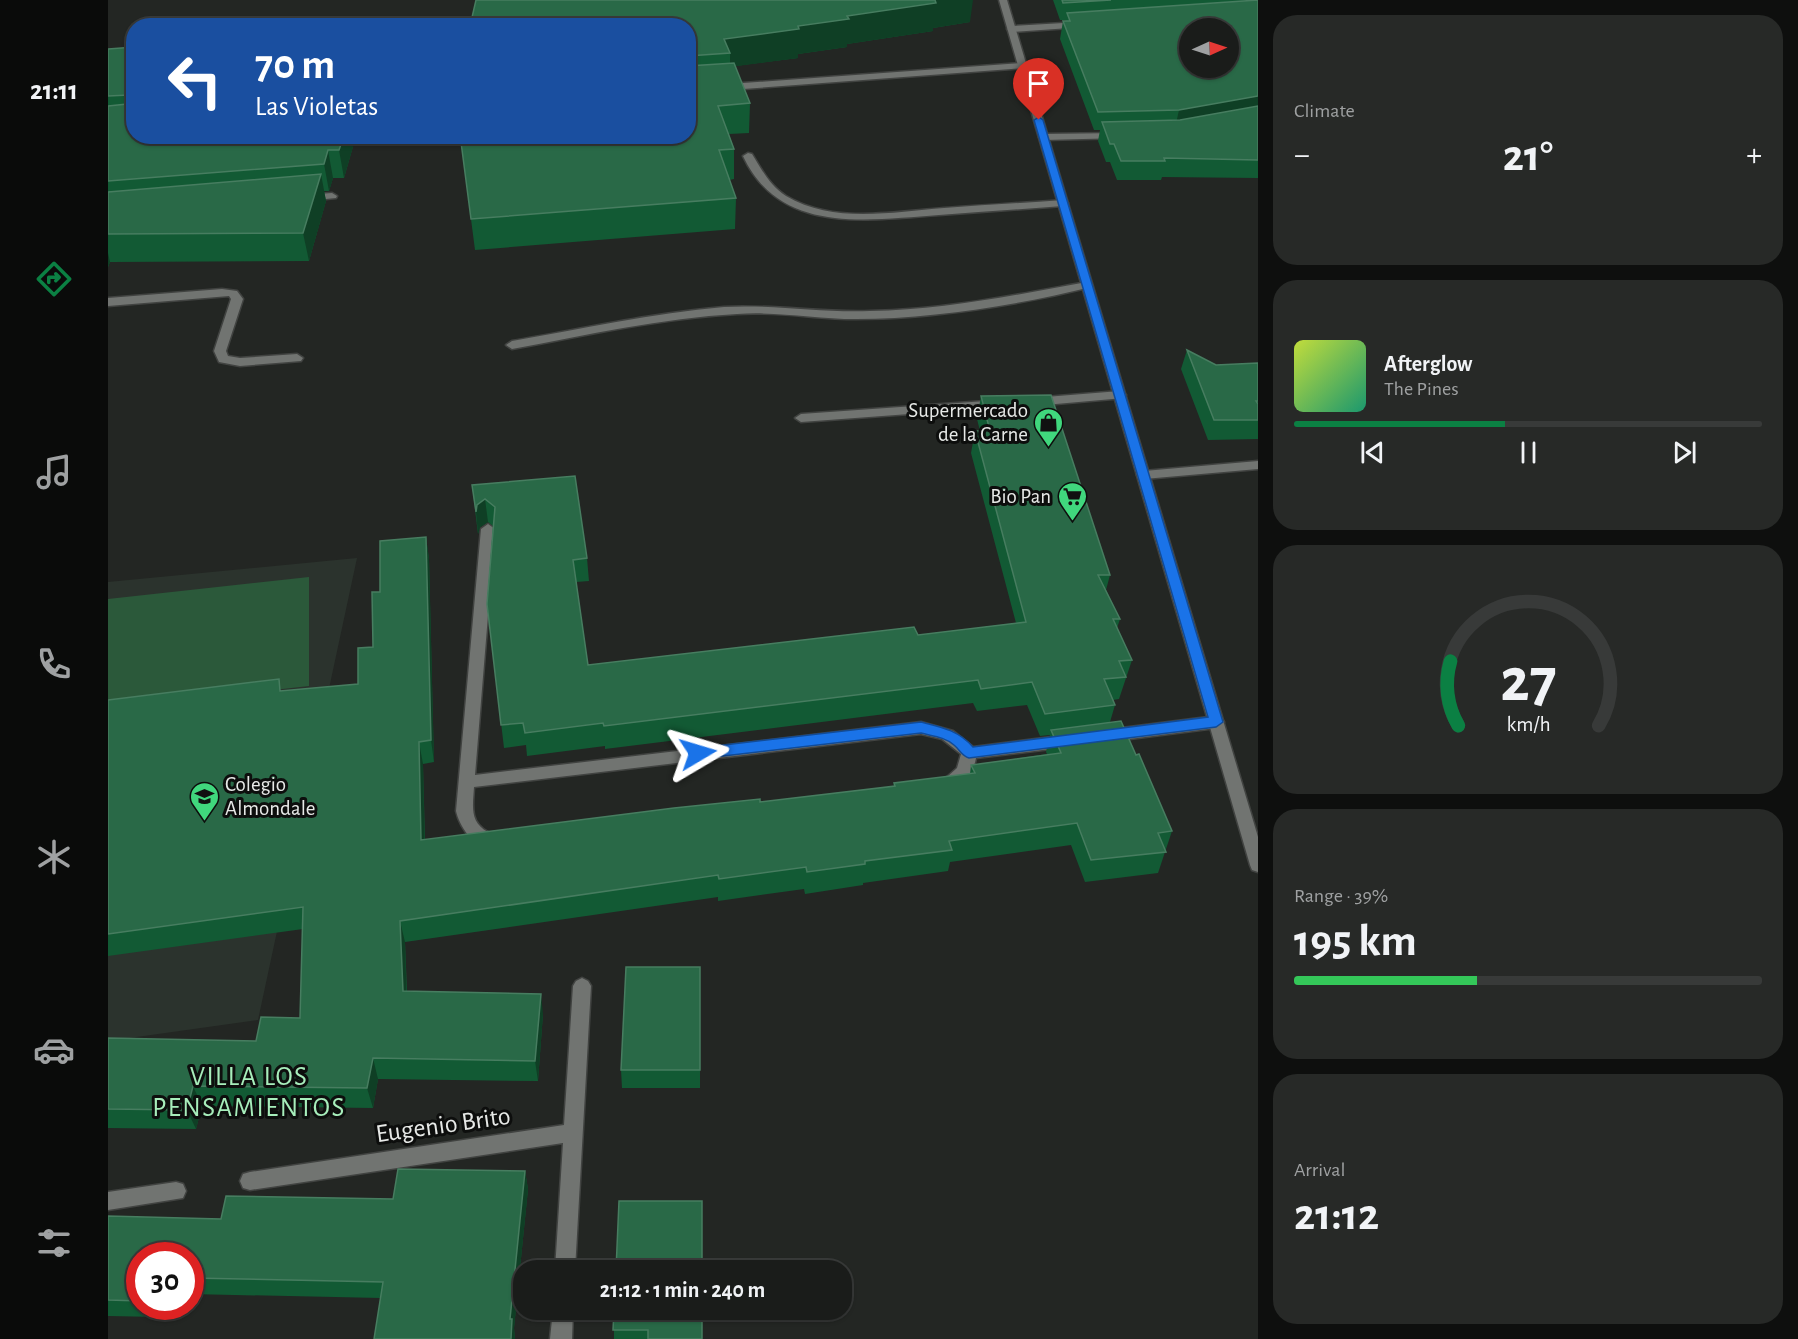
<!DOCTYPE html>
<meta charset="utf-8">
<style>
:root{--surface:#1a1c1a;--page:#272927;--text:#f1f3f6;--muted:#9fa1a2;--line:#383a39;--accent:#0b8043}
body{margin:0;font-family:"Alegreya Sans",sans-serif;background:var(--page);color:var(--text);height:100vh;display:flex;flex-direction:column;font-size:22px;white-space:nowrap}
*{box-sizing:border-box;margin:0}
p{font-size:20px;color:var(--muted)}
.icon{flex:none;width:33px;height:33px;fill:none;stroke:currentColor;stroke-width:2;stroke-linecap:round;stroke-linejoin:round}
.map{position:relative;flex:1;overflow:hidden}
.sheet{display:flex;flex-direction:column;gap:15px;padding:15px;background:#0e0f0e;width:540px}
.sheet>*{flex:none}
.banner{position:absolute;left:18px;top:18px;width:570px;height:126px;border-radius:24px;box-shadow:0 2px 4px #0004,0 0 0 2px var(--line);background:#1a4fa0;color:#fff;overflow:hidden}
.needle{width:39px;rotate:87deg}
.fabs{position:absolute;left:1071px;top:18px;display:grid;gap:12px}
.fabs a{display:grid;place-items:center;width:60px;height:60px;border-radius:50%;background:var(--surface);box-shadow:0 2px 4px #0004,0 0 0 2px var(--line);font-size:30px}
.speed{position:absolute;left:18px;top:1242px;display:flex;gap:12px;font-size:30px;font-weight:700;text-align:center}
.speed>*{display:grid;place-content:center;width:78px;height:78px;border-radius:50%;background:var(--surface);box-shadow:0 2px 4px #0004,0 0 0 2px var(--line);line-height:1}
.speed .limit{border:9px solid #d22;background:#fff;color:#111}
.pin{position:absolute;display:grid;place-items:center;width:51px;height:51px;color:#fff;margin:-62px -26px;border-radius:50% 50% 50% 0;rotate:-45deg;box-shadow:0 0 6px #0007}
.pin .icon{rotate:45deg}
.me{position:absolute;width:66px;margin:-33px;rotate:83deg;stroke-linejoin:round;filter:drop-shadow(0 0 4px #0008)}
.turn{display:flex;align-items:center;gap:21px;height:126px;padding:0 30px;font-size:27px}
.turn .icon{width:78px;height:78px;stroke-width:2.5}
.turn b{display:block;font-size:42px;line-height:51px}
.big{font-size:45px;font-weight:700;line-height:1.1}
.sheet .widget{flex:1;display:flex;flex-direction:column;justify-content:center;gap:9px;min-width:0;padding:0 21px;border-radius:24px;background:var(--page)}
.sheet .dial{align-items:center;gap:0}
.dial svg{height:156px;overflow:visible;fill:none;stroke:var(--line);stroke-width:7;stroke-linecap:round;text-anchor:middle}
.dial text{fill:var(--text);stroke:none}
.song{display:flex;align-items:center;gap:18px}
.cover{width:72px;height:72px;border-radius:9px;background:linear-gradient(135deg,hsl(70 70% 55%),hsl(160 70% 35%))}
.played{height:6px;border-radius:3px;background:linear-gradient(90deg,var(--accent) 45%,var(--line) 45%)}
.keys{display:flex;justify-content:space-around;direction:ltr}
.heat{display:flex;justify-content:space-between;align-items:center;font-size:33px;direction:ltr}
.charge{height:9px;border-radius:4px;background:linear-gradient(90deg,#34c759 39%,var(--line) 0)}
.trip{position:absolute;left:405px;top:1260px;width:339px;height:60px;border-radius:24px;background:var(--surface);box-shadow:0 2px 4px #0004,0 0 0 2px var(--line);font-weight:700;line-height:60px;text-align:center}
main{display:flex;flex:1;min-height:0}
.tab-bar{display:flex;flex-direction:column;width:108px;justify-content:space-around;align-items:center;background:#0a0b0a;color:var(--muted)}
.tab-bar .icon{width:42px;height:42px}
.tab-bar .selected{color:var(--accent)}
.tab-bar b{font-size:27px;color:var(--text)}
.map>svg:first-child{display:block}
.built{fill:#2b332d}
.green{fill:#2b593a}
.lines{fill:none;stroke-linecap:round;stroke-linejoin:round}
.lane-casing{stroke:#414341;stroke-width:3}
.street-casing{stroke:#414341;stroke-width:3}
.secondary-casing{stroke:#414341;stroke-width:3}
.lane{fill:#717471;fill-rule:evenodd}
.street{fill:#717471;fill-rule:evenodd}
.secondary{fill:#717471;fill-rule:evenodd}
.wall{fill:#125a34}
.shaded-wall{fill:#0f3f25}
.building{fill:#296947;stroke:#477d60;stroke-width:1.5;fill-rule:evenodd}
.route{fill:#1a73e8;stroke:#114b97;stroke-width:1.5}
.labels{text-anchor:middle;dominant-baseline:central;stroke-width:6;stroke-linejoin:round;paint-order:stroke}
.poi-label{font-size:21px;fill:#e7e9e7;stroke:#0d0e0d;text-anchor:end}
.near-street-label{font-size:26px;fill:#e7e9e7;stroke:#0d0e0d}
.near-neighbourhood-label{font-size:27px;letter-spacing:1.5px;fill:#a7eebb;stroke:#0d0e0d}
</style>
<main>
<nav class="tab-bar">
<b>21:11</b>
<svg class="icon selected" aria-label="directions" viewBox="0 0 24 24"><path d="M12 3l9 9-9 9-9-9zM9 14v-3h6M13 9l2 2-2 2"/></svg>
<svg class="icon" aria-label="music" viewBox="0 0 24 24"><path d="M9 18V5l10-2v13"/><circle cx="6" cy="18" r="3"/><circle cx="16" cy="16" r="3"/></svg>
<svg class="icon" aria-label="phone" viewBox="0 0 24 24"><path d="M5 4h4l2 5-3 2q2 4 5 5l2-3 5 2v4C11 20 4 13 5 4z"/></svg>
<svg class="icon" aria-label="climate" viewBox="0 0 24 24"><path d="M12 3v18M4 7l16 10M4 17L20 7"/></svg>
<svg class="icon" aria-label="car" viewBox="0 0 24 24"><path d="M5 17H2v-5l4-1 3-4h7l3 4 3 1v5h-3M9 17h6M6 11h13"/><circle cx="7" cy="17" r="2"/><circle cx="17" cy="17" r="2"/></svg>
<svg class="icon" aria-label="filters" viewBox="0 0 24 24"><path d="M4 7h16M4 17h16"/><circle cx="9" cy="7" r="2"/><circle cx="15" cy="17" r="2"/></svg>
</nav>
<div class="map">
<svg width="1150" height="1339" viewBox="0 0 1150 1339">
<rect width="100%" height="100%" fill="#232623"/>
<!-- built -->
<path class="built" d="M249,558L150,1020L0,1041V582Z"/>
<!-- green -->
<path class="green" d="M201,577V686L0,709V599Z"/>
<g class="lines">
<defs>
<path id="lane" d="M915,63L918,64V68L580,93V87Z
M640,153L644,154C654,170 661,185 678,196C725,224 784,212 836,208C875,205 915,203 955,200L960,203L955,206C914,209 872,212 831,215C758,220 672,235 635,156Z
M1012,391L1018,395L1016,398L925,406L919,402L925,398Z
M892,400L898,404L896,407L693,422L687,418L693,414Z"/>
<path id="street" d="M973,22L978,25L976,27L904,32L899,29L904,26Z
M1011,133L1015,134V138L936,140L931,137L936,134Z
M224,193L229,196L228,198L197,201L192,198L197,195Z
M979,282L983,283V287C911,305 822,319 748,319C708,319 669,311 629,314C554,318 479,335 404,349L398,345L404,341C474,329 545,313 616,307C665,304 713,313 762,311C835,310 907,295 979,282Z
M114,289L129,291L135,299L118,351L120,356L132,358L189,354L195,358L193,361L132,366L111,362L106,351L123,299L121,296L0,306V298Z
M1150,461V469L1036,479L1029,475L1036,471Z
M380,524L387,529L367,775L813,722L845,731L865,747L959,735L965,737L967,741L965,745L959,747L868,758C865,775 855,786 838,791L832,789L830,785L849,768L853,754L834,739L813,734L366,787C365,805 361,822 380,832C385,835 388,835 391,841L389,846C368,852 352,828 348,811L373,529Z
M1108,716L1113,718L1116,722L1113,726L1108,728L998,742L992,740L990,736L992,732L998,730Z
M474,978L480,981L483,986L467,1270H447L455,1143L142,1190L135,1188L132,1181L135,1174L142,1172L456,1125L465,986L468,981Z
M68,1182L75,1184L78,1191L75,1198L0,1210V1192Z
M445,1310H465L464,1339H442Z"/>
<path id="secondary" d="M891,0H899L1150,837V872L1144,870L1142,865Z"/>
</defs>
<!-- lane casing -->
<use href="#lane" class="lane-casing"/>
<!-- street casing -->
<use href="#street" class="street-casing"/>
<!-- secondary casing -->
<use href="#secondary" class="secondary-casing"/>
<!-- lane -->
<use href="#lane" class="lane"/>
<!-- street -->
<use href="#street" class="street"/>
<!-- secondary -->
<use href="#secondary" class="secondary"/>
</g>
<!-- wall -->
<path class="wall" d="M945,0H1150V178L1054,177L1053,180H1009L1002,162H998L990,141L992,130H986L952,39L955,21H957L958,20H952Z
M862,22L825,28V31L739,44V47L690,54V58L627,66L642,103L641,133L621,134L626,149V179L621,180L628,198L627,229L367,250L353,142L366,141V136H580V26Z
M0,49L248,136L236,178H225L221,191H216L218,201L201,261L2,262L0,267Z
M1079,350L1108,365L1150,363V439L1100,440L1073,369Z
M873,396L1002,575L998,590L1012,619L1009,628L1024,660L1011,699L1005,700L1007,705L1002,722L1028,755L1064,831L1050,873L977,882L963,845L842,862L840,871L755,883V885L697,894L696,889L610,901V897L297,942L299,991L435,1014L430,1081L270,1079L265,1108L94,1106L88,1129L0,1128V1038L148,1041L192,1018L195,929L0,956V700L174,691L250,684L265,647L272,592L318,537L321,559L326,762L315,764L317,840L785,787L786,783L862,774L863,765L939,754L938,752L942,735L932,736L919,705L869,711L865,703L497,749V746L419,756L418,745L396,748L379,604L385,526L380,522L372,527L370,534L364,485L479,558L481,581L468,582L480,665L810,635L908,623L863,453L867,431H872L869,419Z
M592,967V1088H514L513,1070Z
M417,1171L420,1189L406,1328L407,1339H266L273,1298L82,1294V1256H32V1306H54L51,1317L0,1316V1216L113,1219L285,1199Z
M506,1310L594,1339H506Z"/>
<!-- shaded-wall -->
<path class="shaded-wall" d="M826,0H865L862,22L825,28V31L739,44V47L690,54V58L622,67V53L616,39Z
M1150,96V111L1067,128L1071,110Z
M236,136H248L236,178L231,150Z
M220,150L225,178L221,191L216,164Z
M213,174L218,201L201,261L195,233Z
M0,253L2,262L0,267Z
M377,499L380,522L372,527L370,534L368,512L369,505Z
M318,537L321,559L326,762L323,740Z
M311,742L315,764L317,862L313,840Z
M292,921L297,942L299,1012L295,991Z
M433,994L435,1014L430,1081L427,1061Z
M265,1058L270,1079L265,1108L259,1088Z
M85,1086L94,1106L88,1129L79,1110Z
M417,1171L420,1189L406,1328L407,1339H403L402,1319Z
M45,1306H54L51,1317Z"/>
<!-- building -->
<path class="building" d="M368,0H827L828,3L739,16L741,19L690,26L691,29L616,39L622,53L580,56V26H362Z
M954,0H1003L955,3Z
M1150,0V96L1071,110L990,112L955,21H962L959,13ZM1082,28H1120V68H1082Z
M26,47V136H236L231,150H220L216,164L0,181V106L19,104L21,95L0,96V49Z
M626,63L642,103L610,106L626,149L611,150L628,198L363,219L353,142L368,141L367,136H580V66Z
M1150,106V160L1056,158L1057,161H1013L1006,144H1002L994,122L1072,120Z
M213,174L195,233L0,234V192Z
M1079,350L1108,365L1150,363V401H1148L1150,404V420H1106Z
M943,395L1002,575H990L1012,619H1005L1024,660L1011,661L1018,677L996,679L1007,705L937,714L924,682L873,689L870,680L496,726L495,723L417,733L415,723L393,725L379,604L387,507L377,499L369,505L368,512L364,485L467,476L479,558L465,560L480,665L806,627L810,635L918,622L867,431H882L873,396Z
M318,537L323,740L311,742L313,840L566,808L652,799V802L787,786L786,783L867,773L863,765L953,753L943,730L1013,721L1028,755L1031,754L1064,831L1050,833L1058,852L983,860L969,823L841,841L844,850L757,861V864L699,872L698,867L611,879L610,875L292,921L295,991L433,994L427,1061L265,1058L259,1088L85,1086L79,1110L0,1109V1038L148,1041L153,1017L192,1018L195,907L0,934V700L171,679L172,691L250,684V648L265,647L264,592H272V541Z
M518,967H592V1070H513Z
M290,1169L417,1171L402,1319H404L403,1339H266L275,1282L82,1278V1256H32V1301L0,1300V1216L113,1219L118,1196L285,1199Z
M511,1201H594V1270H508Z
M506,1310H594V1339H540V1330H505Z"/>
<!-- route -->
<path class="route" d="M931,117L935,120L1115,722L1108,727L861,758C854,756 852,750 846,745C837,737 824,736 813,733L590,759L585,757L583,753L590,748L813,722C833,727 850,730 865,747L1100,717L926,120Z"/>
<!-- icons -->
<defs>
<symbol id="shop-pin" viewBox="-11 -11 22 30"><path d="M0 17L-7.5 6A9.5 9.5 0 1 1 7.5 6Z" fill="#40d77d" stroke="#0d0e0d"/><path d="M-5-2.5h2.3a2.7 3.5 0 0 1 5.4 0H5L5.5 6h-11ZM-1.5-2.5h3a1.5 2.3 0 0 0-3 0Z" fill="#111"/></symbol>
<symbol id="supermarket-pin" viewBox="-11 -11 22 30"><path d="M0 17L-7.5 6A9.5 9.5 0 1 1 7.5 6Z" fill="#40d77d" stroke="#0d0e0d"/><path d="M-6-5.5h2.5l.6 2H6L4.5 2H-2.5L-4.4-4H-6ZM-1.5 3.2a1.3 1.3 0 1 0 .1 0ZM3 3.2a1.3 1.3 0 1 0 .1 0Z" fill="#111"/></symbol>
<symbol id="school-pin" viewBox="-11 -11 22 30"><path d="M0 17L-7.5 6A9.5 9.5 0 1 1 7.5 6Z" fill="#40d77d" stroke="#0d0e0d"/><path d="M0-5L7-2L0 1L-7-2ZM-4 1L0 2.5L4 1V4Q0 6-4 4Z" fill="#111"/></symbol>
</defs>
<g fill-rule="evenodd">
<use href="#shop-pin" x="924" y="406" width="33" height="45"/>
<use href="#supermarket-pin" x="948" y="480" width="33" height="45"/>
<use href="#school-pin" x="80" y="780" width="33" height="45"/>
</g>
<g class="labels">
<!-- poi labels -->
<g class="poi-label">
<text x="920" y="410">Supermercado<tspan x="920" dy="24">de la Carne</tspan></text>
<text x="943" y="496">Bio Pan</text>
<text x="117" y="784" text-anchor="start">Colegio<tspan x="117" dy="24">Almondale</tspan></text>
</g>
<!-- near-street labels -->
<g class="near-street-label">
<text transform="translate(335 1125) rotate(-8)">Eugenio Brito</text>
</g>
<!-- near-neighbourhood labels -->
<g class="near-neighbourhood-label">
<text x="141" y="1076">VILLA LOS<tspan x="141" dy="31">PENSAMIENTOS</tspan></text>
</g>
</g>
</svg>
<div class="fabs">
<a><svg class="needle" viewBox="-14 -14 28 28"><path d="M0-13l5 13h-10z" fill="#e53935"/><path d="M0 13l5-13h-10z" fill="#9fa1a2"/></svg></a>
</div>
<div class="speed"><div class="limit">30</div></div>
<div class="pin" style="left:931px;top:120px;background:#d93025"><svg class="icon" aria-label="arrive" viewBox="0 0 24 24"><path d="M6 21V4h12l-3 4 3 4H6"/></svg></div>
<svg class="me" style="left:590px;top:753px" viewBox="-20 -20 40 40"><path d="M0-17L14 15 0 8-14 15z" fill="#1a73e8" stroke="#fff" stroke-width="4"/></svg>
<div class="trip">21:12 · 1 min · 240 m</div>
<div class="banner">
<div class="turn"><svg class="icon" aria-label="left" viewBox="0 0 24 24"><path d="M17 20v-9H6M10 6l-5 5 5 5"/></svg><div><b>70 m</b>Las Violetas</div></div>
</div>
</div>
<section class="sheet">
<div class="widget"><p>Climate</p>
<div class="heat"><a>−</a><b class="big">21°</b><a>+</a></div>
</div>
<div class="widget">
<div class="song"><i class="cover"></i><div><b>Afterglow</b><p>The Pines</p></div></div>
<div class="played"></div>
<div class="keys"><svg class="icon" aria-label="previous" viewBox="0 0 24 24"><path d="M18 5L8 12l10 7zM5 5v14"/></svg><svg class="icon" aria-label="pause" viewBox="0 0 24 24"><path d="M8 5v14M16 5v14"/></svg><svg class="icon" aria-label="next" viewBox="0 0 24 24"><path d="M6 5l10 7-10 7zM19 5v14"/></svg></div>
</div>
<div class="widget dial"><svg viewBox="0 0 100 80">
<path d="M14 69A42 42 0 1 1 86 69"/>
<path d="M14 69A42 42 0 0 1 10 36" stroke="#0b8043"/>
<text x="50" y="56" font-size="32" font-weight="700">27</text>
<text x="50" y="72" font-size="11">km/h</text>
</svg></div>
<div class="widget"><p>Range · 39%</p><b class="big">195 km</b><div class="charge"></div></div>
<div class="widget"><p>Arrival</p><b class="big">21:12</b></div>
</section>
</main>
